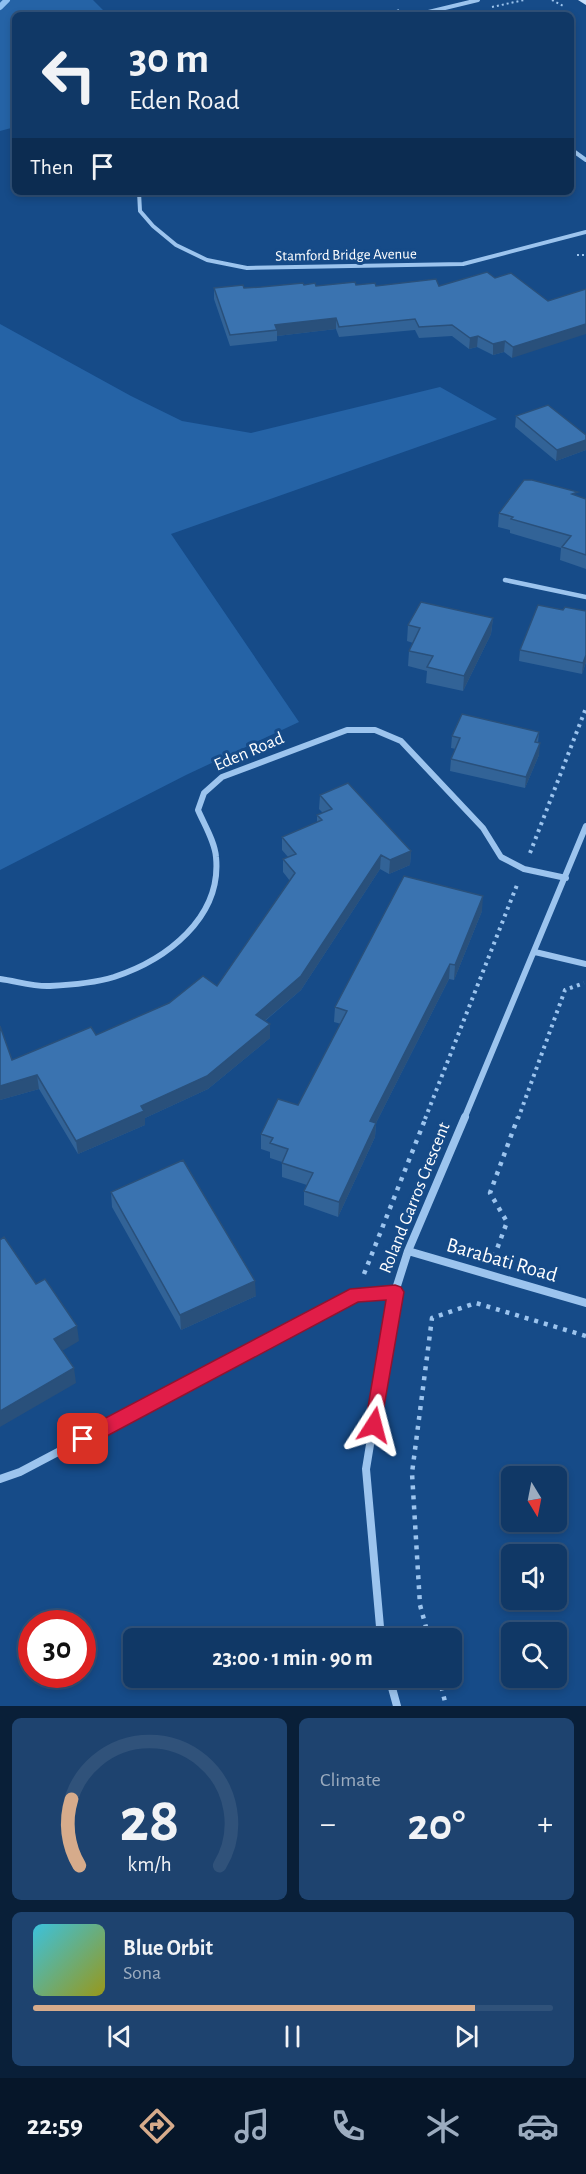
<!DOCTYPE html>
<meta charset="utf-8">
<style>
:root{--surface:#103866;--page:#1e436f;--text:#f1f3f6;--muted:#9cacbf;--line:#30527a;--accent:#d6ab8b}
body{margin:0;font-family:"Alegreya Sans",sans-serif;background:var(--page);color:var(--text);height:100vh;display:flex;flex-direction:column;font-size:22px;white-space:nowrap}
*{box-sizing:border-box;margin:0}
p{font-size:20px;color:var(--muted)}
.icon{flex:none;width:33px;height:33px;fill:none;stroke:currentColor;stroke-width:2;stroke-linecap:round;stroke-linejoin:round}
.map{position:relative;height:1706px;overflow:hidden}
.details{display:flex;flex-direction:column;gap:12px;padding:12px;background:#091f38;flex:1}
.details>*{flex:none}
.banner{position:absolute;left:12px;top:12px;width:562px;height:183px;border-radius:9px;box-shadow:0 3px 9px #0003,0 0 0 2px var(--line);background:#103866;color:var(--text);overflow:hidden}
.needle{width:39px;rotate:170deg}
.controls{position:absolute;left:501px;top:1466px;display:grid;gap:12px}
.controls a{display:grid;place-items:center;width:66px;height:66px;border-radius:9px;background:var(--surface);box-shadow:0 3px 9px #0003,0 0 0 2px var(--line);font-size:30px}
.speed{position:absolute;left:18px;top:1610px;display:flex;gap:12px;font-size:30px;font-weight:700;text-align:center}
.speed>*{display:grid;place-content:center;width:78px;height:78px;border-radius:50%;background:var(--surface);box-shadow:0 3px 9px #0003,0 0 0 2px var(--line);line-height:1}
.speed .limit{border:9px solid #d22;background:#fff;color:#111}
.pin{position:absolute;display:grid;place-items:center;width:51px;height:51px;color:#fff;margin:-26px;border-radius:12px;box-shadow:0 3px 9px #0006}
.me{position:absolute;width:66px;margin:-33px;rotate:9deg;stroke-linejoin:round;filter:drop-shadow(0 0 4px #0008)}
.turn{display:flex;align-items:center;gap:21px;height:126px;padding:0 18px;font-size:27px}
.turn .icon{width:78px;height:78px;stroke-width:2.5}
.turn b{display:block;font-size:42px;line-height:51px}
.then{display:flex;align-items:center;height:57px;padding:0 18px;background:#0003;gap:12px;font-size:22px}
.big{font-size:45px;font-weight:700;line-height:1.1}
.details .widget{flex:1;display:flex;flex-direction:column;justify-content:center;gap:9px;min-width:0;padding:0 21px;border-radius:9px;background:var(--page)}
.details .dial{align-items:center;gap:0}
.dial svg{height:156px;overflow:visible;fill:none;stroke:var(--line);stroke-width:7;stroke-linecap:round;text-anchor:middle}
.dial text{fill:var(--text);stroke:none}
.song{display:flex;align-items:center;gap:18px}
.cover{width:72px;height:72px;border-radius:9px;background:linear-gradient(135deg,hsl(190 70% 55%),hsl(60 70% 35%))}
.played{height:6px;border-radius:3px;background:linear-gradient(90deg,var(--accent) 85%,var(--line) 85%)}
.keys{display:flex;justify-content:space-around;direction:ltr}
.heat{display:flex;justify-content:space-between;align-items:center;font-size:33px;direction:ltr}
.details .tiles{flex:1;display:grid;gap:12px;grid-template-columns:1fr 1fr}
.widget:last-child{grid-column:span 2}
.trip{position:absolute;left:123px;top:1628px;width:339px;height:60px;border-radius:9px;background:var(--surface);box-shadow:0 3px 9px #0003,0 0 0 2px var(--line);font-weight:700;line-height:60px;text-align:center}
.dock{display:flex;height:96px;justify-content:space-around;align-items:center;background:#061629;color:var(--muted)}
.dock .icon{width:42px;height:42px}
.dock .on{color:var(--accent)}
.dock b{font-size:27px;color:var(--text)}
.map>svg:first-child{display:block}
.green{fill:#2563a6}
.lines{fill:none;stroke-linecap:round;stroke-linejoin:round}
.stream{stroke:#8ec0f1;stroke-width:6}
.path-far2{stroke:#9cc4ee;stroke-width:2;stroke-dasharray:2 3;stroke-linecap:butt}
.path-far1{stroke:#9cc4ee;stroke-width:4;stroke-dasharray:3 4.5;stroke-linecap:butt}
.path{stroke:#9cc4ee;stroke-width:4.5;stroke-dasharray:4 6;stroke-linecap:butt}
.street-far3{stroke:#9cc4ee;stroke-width:4}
.street-far2{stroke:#9cc4ee;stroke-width:4.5}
.street-far1{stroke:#9cc4ee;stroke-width:6}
.street{stroke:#9cc4ee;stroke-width:8}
.secondary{fill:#c9e0fa;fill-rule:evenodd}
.wall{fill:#326397}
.shaded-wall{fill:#29507b}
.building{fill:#3a73b0;stroke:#29507b;stroke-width:1.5}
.route{fill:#e11d48;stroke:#92132f;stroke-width:1.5}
.labels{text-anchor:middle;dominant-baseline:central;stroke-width:6;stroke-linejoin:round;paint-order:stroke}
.far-street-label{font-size:15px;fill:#fff;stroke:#164b88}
.street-label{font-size:18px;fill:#fff;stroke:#164b88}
.near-street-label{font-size:21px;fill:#fff;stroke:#164b88}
</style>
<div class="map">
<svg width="586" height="1706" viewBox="0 0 586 1706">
<rect width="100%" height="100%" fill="#164b88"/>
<!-- green -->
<path class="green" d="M0,0H93L108,15H15V127L0,131Z
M0,324L131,396L182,421L251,433L440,387L497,419L171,534L299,722L186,775L0,870Z"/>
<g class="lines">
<!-- stream -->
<path class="stream" d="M0,7L7,0"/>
<!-- path-far2 -->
<path class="path-far2" d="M552,0L565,7
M492,7L524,0
M388,15L399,10
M577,255H586"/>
<!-- path-far1 -->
<path class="path-far1" d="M530,853L586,708
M425,1119L517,885
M518,1119L565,990L584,983"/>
<!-- path -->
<path class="path" d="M494,1257L507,1222L490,1193L518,1117
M364,1274L426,1117
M429,1638L420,1605L412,1473L432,1318L476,1303L586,1336
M439,1677L446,1706"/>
<!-- street-far3 -->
<path class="street-far3" d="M416,15L478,0
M572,150L586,160
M139,192L140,211L153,226L176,245L207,260L247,268L463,264L586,232"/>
<!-- street-far2 -->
<path class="street-far2" d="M505,580L586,597"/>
<!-- street-far1 -->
<path class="street-far1" d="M535,952L586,964
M0,979C16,981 34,987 50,986C71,985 94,983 114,977C166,960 222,918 216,857C215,842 204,824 198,810L204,793L222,777L347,730H375L401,741L483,828L501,857L524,869L566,878
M464,1119L586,826"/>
<!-- street -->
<path class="street" d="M408,1251L586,1303
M0,1479L20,1472L356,1295L395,1292
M381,1638L366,1469L395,1292L408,1251L465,1117
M389,1677L397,1706"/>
<!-- secondary -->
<path class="secondary" d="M578,0H586V5Z"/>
</g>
<!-- wall -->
<path class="wall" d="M495,278L548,301L512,358L504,352L493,355L477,347L469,349L452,336L419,338L415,330L339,337L336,329L277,336V341L230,346L214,299V288H244L304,285L316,286L356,285L439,286Z
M516,416L586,435V450L556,461L515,427Z
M577,496L586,499V569L560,560L561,548L510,533V530L498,527L499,513Z
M586,611V662L582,674L519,661L520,650Z
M493,618L491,634L463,691L426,683L427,671L408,666L409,651L413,643L407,641L408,625Z
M539,732L538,743L539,755L525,788L450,771L451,759L456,749L451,748L452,736Z
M320,795L411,851L410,865L389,874L380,869L301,990L265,1021L270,1024V1038L208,1089L145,1118V1125L78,1154L39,1089L0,1100V1026L12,1060L96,1035L217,986L290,881L283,872V859L288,857L282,850V837L317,822V815L323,813L319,809Z
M482,911L454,980L449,979L376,1123L375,1137L338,1217L304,1205V1191L307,1185L282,1177V1162L270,1158V1152L261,1149V1134L298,1105L341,1024L334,1022L335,1007Z
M111,1192L256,1296L181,1330L112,1207Z"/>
<!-- shaded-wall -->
<path class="shaded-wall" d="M336,318V329L277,336V330L275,325Z
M586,324V334L512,358L513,347Z
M478,336L477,347L469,349L470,338Z
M505,341L504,352L493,355V344Z
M586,440V450L556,461L557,450Z
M493,618L491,634L463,691L464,676Z
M586,655V662L582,674L583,663Z
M540,743L539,755L525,788L526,777Z
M411,851L410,865L389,874L390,860Z
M381,855L380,869L301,990L256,1028V1015Z
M483,896L482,911L454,980L455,965Z
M450,964L449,979L376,1123L375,1137L338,1217L339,1202L370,1121Z
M270,1024V1038L208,1089L145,1118V1125L78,1154L76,1141L141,1106Z
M37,1075L39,1089L0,1100V1086Z
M255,1281L256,1296L181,1330L180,1315Z
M77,1326L79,1341L57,1354L54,1339Z
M74,1368L76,1383L0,1427V1411Z"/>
<!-- building -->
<path class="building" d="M487,272L495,278L511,273L548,301L586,289V324L513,347L505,341L493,344L478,336L470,338L452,325L419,327L415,319L339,327L336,318L275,325L277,330L230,335L214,288L243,285L244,288L261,287L303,283L304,285L315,283L316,286L355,282L356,285L375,283L376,286L436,279L439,286Z
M548,405L586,435V440L557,450L516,416Z
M524,480H532L578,492L572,494L586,499V555L562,547L571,536L511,519L513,517L499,513Z
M421,602L493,618L464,676L427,667L433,656L409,651L420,628L408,625Z
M538,605L563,610L565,607L586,611V655L583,663L520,650Z
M462,714L539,732L535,742L540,743L526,777L451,759L460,738L452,736Z
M348,783L411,851L390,860L381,855L301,976L256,1015L270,1024L207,1076L141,1106L144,1111L76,1141L37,1075L0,1086V1026L12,1060L91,1027L96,1035L169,1003L203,976L217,986L295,873L283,859L296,854L282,837L322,820L317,815L332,809L320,795Z
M404,876L483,896L455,965L450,964L370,1121L376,1123L339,1202L304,1191L313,1173L282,1163L288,1149L270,1143L273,1138L261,1134L278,1099L298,1105L347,1011L335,1007Z
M183,1160L255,1281L180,1315L111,1192Z
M4,1237L36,1284L45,1279L77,1326L54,1339L74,1368L0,1411V1240Z"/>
<!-- route -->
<path class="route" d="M395,1285L401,1287L404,1292L380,1430L374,1433L367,1430L365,1425L386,1300L358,1302L90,1445L83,1447L77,1445L74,1439L77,1433L350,1289Z"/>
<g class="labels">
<!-- far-street labels -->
<g class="far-street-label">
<text transform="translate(346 255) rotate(-1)">Stamford Bridge Avenue</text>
</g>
<!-- street labels -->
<g class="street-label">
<text transform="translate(249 752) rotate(-23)">Eden Road</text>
<text transform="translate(415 1198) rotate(-68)">Roland Garros Crescent</text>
</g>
<!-- near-street labels -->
<g class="near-street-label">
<text transform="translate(502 1260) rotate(16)">Barabati Road</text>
</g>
</g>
</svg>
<div class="controls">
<a><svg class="needle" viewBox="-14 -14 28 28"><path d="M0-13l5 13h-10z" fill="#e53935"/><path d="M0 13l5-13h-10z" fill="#9cacbf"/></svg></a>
<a><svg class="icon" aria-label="sound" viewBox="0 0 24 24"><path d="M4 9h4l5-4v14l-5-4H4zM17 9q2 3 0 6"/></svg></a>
<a><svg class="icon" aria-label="search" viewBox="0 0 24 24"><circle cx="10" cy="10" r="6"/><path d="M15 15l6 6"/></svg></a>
</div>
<div class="speed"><div class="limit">30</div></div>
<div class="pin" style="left:83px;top:1439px;background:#d93025"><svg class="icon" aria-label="arrive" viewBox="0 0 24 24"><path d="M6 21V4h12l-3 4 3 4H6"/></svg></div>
<svg class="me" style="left:374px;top:1425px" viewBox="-20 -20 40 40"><path d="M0-17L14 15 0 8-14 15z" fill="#e11d48" stroke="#fff" stroke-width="4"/></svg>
<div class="trip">23:00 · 1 min · 90 m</div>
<div class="banner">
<div class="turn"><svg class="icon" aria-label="left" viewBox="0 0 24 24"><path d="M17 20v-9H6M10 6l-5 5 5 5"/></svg><div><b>30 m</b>Eden Road</div></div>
<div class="then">Then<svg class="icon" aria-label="arrive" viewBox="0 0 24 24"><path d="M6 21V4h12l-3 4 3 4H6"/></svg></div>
</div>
</div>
<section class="details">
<div class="tiles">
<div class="widget dial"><svg viewBox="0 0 100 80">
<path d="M14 69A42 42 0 1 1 86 69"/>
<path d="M14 69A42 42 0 0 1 10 35" stroke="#d6ab8b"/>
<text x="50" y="56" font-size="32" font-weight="700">28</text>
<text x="50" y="72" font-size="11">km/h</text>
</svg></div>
<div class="widget"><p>Climate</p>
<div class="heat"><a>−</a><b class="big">20°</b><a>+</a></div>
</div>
<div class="widget">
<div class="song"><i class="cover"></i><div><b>Blue Orbit</b><p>Sona</p></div></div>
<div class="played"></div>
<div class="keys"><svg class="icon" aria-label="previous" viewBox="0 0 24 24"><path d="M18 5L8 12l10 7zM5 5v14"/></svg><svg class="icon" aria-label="pause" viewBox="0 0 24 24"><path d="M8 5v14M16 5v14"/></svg><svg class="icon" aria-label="next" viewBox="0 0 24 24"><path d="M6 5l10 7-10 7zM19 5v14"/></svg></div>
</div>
</div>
</section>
<nav class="dock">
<b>22:59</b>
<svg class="icon on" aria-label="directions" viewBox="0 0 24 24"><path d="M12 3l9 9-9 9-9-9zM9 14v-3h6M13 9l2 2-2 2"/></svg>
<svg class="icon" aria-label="music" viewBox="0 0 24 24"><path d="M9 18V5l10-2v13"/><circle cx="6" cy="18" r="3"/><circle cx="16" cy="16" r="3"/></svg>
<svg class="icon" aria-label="phone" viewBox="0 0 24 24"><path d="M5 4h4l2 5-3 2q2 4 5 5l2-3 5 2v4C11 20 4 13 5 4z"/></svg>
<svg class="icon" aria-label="climate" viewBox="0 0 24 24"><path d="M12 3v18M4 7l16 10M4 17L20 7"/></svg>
<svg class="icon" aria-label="car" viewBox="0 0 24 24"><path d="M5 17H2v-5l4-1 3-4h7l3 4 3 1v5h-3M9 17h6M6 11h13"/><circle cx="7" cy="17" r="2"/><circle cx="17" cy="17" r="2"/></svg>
</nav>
